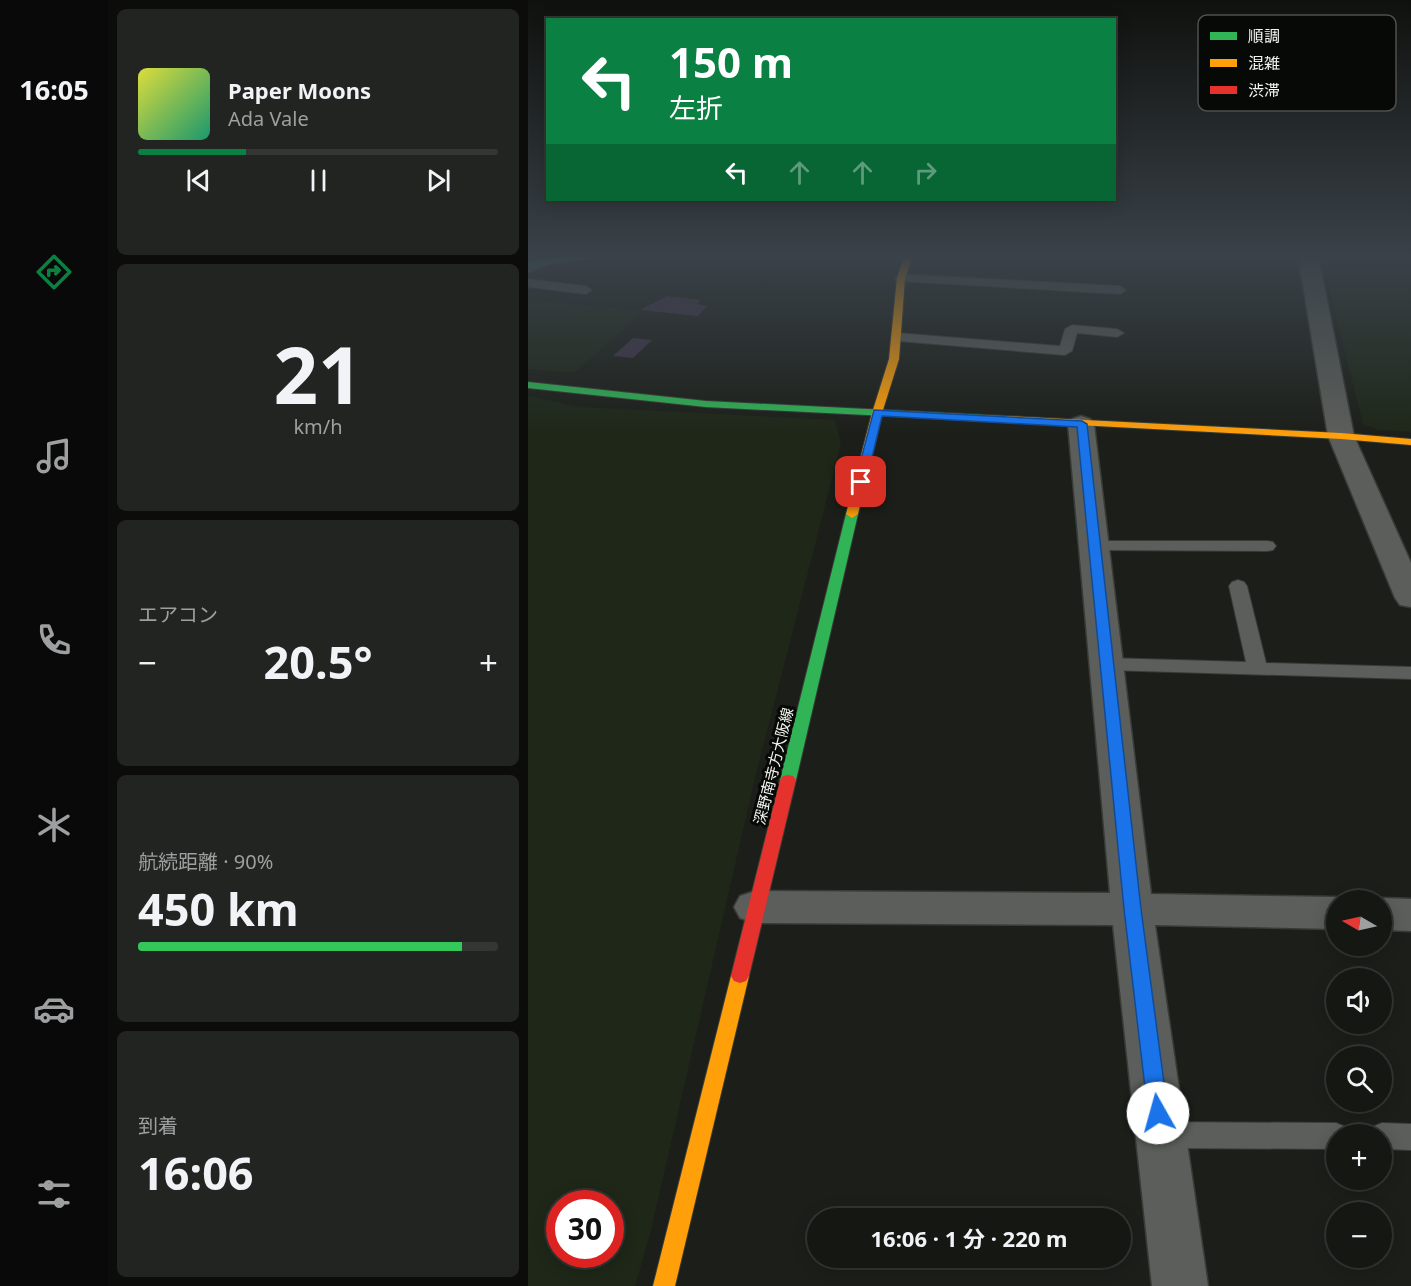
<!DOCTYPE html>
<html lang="ja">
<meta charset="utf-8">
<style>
:root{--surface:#151713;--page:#222421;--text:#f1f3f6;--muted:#9d9fa0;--line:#343633;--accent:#0b8043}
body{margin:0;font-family:"Noto Sans","Noto Sans JP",sans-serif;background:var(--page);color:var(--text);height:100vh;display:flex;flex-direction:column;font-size:22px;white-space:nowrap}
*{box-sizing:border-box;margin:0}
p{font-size:20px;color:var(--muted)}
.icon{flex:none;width:33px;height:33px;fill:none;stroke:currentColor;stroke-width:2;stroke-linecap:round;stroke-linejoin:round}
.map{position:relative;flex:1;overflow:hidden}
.sheet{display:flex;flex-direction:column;gap:9px;padding:9px;background:#0c0d0a;width:420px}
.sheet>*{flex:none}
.hud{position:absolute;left:18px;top:18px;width:570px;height:183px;border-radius:0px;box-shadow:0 3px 15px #0003,0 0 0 2px var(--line);background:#0b8043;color:#fff;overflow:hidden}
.needle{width:39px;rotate:279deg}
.tools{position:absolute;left:798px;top:890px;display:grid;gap:12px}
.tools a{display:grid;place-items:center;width:66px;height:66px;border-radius:50%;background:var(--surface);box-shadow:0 3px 15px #0003,0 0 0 2px var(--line);font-size:30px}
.speed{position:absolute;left:18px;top:1190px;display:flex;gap:12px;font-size:30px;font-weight:700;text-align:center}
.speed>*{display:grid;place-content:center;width:78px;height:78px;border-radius:50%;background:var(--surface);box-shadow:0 3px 15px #0003,0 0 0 2px var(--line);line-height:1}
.speed .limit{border:9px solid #d22;background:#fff;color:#111}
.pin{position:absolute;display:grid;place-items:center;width:51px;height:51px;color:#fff;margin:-26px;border-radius:12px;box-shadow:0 3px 9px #0006}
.me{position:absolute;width:66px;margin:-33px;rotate:353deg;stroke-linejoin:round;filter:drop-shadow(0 0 4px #0008)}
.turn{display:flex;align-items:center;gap:21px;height:126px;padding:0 24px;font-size:27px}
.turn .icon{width:78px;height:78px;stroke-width:2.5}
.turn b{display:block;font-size:42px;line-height:51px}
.lanes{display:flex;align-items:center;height:57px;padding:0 24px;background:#0003;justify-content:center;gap:30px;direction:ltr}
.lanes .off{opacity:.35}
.big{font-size:45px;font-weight:700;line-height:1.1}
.sheet .card{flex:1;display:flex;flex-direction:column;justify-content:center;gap:9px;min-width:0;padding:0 21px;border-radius:9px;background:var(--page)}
.sheet .dial{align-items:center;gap:0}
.dial b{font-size:78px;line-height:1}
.song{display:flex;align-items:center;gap:18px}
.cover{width:72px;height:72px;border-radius:9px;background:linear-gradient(135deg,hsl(60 70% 55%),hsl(160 70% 35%))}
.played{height:6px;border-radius:3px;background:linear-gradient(90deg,var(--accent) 30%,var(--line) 30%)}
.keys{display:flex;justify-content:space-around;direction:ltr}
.heat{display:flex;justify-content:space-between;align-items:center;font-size:33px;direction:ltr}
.charge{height:9px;border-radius:4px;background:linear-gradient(90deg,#34c759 90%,var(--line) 0)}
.trip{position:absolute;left:279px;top:1208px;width:324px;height:60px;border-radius:30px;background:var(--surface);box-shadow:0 3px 15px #0003,0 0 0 2px var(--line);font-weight:700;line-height:60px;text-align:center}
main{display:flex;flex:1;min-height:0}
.tabs{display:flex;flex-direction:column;width:108px;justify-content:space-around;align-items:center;background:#080908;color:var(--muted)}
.tabs .icon{width:42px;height:42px}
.tabs .selected{color:var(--accent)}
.tabs b{font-size:27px;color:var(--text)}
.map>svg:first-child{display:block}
.built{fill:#1e2718;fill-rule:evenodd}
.green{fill:#3f3449}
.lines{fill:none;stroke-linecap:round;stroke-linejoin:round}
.lane-casing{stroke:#383b36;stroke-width:2}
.street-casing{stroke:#383b36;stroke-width:3}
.fast-casing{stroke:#383b36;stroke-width:2}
.slow-casing{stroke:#383b36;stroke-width:2}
.jam-casing{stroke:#383b36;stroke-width:2}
.lane{fill:#5b5e5a;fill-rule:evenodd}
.street{fill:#5b5e5a;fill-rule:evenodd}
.fast{fill:#30b455;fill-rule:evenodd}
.slow{fill:#ff9f0a;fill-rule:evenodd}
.jam{fill:#e5322d;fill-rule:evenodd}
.route{fill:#1a73e8;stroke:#114b97;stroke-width:1.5}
.labels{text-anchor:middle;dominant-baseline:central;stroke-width:6;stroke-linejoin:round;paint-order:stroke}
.street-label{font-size:15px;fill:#f1f6ef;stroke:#070906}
.key{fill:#070906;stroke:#4d504c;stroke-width:1.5}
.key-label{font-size:16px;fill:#f1f6ef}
</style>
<main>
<nav class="tabs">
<b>16:05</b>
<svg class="icon selected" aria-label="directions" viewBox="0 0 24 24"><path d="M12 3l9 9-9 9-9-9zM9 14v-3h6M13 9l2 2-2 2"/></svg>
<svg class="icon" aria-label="music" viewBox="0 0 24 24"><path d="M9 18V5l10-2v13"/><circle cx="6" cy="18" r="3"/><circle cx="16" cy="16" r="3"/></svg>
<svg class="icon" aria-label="phone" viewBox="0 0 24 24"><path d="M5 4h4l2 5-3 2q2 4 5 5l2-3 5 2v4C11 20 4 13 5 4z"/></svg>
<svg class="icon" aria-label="climate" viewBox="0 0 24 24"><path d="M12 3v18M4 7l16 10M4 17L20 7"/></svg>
<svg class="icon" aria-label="car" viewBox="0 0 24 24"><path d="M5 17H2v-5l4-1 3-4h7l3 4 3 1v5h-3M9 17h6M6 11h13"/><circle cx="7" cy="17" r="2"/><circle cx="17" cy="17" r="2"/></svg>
<svg class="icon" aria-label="filters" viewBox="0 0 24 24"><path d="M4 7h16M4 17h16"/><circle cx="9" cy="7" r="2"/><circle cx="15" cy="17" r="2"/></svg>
</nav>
<section class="sheet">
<div class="card">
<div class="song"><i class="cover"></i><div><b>Paper Moons</b><p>Ada Vale</p></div></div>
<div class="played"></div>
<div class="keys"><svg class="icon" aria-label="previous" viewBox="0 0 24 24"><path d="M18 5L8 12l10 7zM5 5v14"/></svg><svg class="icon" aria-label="pause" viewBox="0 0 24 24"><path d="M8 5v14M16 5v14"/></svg><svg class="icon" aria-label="next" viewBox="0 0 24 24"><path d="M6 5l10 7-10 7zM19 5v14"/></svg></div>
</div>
<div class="card dial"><b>21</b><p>km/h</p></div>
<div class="card"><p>エアコン</p>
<div class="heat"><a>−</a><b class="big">20.5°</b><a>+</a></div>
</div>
<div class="card"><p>航続距離 · 90%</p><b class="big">450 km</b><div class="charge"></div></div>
<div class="card"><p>到着</p><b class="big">16:06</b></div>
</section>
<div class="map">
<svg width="883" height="1286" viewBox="0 0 883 1286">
<rect width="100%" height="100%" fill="#1c1f19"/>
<!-- built -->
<path class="built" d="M793,255H883V432L850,430L835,424Z
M0,300L116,311L46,373L0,369Z
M0,396L53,407L307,420L313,444L227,778L122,1234L107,1286H0ZM32,1203H82V1254H32Z"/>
<!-- green -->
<path class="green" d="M139,296L172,300L169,304L179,306L170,316L112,310Z
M105,338L124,340L105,358L85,356Z"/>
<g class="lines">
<defs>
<path id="lane" d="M373,274L592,286L598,290L592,294L369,281L367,278Z
M0,279L58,286L64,290L58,294L0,287Z
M544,325L589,329L596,333L589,337L549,333L544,351L537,355L370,341L363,337L370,333L532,346L537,329Z
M566,541H739L745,542L748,546L745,550L739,551L560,550L557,546L560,542Z
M710,580L716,582L719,586L738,663L883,667V679L579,670L572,668L569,664L572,660L579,658L718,662L701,586L704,582Z
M633,1122L808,1123L818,1127L822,1134H808V1149L633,1148L623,1144L618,1135L623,1126Z
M854,1123L883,1124V1150L854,1149V1134H840L844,1127Z"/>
<path id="street" d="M9,255H33L30,259L0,273V259Z
M770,255H790L826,436L883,563V607L872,605L867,598L800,436Z
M553,416L562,419L566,424L623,894L808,897L817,900H808V929L627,925L680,1286H624L585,925L227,923L212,918L206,907L212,896L227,891L582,893L540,424L544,419Z
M854,898L883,899V931L854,930V900H848Z"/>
<path id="fast" d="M59,255H78L74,257L0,267V263Z
M0,382L178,401L478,416L483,419L478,422L178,407L0,388Z
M324,510L330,514L268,780L265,784H255L252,780L318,514Z"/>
<path id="slow" d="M377,255H385L377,278L371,359L354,413L330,514L324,518L318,514L344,413L361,359L369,278Z
M478,416L813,433L883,439V445L813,439L474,421L473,419Z
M212,969L218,971L221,976L147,1286H125L203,976L206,971Z"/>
<path id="jam" d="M260,775L265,776L268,780L221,976L218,981L212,983L206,981L203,976L252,780L255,776Z"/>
</defs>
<!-- lane casing -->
<use href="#lane" class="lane-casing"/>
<!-- street casing -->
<use href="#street" class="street-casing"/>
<!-- fast casing -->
<use href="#fast" class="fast-casing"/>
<!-- slow casing -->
<use href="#slow" class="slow-casing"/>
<!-- jam casing -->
<use href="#jam" class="jam-casing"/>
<!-- lane -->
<use href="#lane" class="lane"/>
<!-- street -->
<use href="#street" class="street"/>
<!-- fast -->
<use href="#fast" class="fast"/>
<!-- slow -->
<use href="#slow" class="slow"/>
<!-- jam -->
<use href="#jam" class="jam"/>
</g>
<!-- sky -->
<linearGradient id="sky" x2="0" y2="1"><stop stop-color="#0f110e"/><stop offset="0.59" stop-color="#3a4249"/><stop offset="1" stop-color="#3a4249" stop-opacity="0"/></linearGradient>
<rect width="883" height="435" fill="url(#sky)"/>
<!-- route -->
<path class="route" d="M346,410L554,421L559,424L613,909L640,1113L637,1119L630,1122L623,1119L620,1113L596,909L549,427L354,416L338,482L333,486L327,482Z"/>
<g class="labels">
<!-- street labels -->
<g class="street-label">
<text transform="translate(245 766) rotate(-76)">深野南寺方大阪線</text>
</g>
</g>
<!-- legend -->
<rect x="670" y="15" width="198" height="96" rx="9" class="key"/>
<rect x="682" y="32" width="27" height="8" fill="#30b455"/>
<rect x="682" y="59" width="27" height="8" fill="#ff9f0a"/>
<rect x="682" y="86" width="27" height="8" fill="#e5322d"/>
<g class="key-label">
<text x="720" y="42">順調</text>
<text x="720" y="69">混雑</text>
<text x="720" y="96">渋滞</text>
</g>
</svg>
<div class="tools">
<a><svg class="needle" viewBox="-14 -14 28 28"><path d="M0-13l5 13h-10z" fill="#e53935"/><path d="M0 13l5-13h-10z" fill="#9d9fa0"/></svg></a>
<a><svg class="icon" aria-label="sound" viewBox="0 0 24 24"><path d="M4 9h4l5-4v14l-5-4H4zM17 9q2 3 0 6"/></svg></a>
<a><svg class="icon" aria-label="search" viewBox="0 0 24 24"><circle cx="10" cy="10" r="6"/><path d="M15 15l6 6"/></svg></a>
<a>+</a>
<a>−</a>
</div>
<div class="speed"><div class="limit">30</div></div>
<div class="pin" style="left:333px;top:482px;background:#d93025"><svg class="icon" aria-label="arrive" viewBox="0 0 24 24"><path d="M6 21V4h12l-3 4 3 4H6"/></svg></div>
<svg class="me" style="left:630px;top:1113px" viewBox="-20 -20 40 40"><circle r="19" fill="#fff"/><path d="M0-13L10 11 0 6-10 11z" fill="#1a73e8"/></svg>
<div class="trip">16:06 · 1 分 · 220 m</div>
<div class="hud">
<div class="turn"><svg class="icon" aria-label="left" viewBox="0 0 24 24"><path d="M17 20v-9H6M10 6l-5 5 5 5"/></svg><div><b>150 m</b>左折</div></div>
<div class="lanes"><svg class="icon" aria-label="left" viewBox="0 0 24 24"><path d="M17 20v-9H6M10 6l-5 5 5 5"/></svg><svg class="icon off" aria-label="ahead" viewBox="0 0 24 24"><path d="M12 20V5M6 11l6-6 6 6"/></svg><svg class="icon off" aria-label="ahead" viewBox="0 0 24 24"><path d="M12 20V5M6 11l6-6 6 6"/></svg><svg class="icon off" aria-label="right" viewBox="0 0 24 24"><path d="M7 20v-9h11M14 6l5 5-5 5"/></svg></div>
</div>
</div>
</main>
